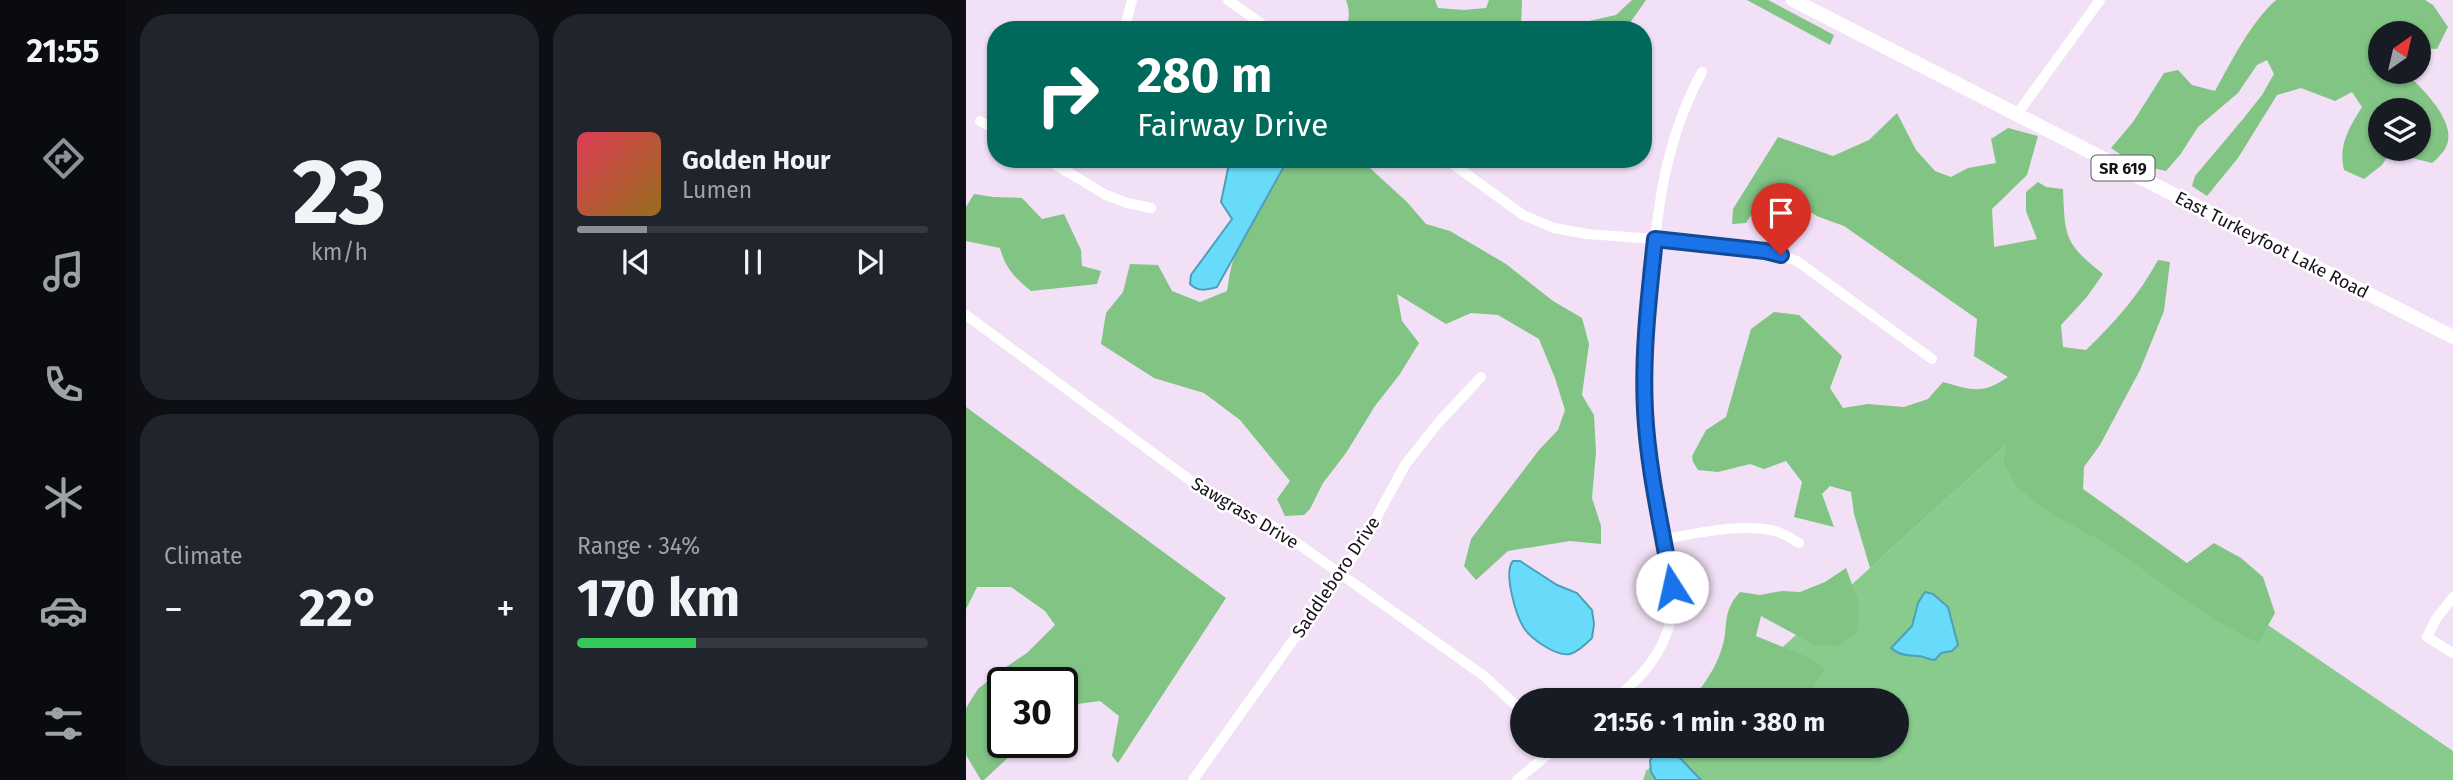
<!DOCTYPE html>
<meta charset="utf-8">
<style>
:root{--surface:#171b24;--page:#20242c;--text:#f1f3f6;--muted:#9ea1a6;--line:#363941;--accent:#8c9099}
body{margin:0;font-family:"Fira Sans",sans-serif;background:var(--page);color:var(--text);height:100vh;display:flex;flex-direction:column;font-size:26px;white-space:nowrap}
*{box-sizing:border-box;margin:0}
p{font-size:23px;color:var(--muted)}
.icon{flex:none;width:38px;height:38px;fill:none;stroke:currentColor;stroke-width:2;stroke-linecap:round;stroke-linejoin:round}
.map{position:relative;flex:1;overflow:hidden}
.panel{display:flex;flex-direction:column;gap:14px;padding:14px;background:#0d0f14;width:840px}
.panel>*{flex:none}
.guide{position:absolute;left:21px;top:21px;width:665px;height:147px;border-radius:28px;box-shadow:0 2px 5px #0004;background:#00695c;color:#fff;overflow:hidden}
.needle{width:46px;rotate:34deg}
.tools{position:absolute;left:1402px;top:21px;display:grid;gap:14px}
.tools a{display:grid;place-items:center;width:63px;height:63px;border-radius:50%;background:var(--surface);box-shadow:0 2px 5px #0004;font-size:35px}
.speed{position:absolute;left:21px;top:667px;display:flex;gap:14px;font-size:35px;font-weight:700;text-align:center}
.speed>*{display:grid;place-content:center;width:91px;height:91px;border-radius:50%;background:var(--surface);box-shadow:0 2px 5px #0004;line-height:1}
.speed .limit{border:4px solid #111;border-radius:10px;background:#fff;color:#111}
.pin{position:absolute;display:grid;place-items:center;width:60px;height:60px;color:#fff;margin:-72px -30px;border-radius:50% 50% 50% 0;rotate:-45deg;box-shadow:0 0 7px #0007}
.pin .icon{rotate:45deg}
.me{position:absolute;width:77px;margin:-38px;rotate:350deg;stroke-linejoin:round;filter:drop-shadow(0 0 5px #0008)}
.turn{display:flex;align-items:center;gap:24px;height:147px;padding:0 35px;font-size:32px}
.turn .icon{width:91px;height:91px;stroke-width:2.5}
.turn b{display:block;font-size:49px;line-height:60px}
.big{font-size:52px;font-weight:700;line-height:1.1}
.panel .widget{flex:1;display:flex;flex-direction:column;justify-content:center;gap:10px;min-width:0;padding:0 24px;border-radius:28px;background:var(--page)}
.panel .dial{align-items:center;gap:0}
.dial b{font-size:91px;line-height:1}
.song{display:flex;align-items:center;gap:21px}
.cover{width:84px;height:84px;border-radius:10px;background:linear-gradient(135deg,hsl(350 70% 55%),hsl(40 70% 35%))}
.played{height:7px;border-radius:4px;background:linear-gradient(90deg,var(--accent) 20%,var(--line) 20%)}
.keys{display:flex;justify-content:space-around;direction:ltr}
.heat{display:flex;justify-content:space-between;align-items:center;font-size:38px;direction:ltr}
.charge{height:10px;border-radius:5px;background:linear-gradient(90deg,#34c759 34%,var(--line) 0)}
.panel .tiles{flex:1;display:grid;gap:14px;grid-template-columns:repeat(2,1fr)}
.trip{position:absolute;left:544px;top:688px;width:399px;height:70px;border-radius:35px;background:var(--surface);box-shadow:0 2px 5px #0004;font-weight:700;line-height:70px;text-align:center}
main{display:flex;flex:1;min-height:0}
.tab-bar{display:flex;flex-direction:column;width:126px;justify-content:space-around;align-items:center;background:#090b0e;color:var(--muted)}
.tab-bar .icon{width:49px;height:49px}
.tab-bar .on{color:var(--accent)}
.tab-bar b{font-size:32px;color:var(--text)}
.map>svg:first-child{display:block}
.green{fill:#88cb8c}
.forest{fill:#81c484}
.water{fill:#68dbfb;stroke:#509fb8;stroke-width:2}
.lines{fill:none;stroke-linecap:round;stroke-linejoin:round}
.minor{stroke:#fff;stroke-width:10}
.major{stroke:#fff;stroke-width:14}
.route-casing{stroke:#114b97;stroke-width:18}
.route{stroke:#1a73e8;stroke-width:12}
.labels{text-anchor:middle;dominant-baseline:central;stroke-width:5;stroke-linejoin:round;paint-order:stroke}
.shield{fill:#fff;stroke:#5d595f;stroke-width:2}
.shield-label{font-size:16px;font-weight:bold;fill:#18121a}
.street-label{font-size:18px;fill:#18121a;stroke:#fff}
</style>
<main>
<nav class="tab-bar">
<b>21:55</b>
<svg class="icon on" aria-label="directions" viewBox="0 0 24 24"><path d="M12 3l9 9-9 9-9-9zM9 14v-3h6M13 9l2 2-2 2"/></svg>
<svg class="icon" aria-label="music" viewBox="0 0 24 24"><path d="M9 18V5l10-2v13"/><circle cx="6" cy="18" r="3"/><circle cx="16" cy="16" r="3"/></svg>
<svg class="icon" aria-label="phone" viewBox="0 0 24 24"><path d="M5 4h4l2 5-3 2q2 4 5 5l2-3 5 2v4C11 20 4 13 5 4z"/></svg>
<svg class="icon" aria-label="climate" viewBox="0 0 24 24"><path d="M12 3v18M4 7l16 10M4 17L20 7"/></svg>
<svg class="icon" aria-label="car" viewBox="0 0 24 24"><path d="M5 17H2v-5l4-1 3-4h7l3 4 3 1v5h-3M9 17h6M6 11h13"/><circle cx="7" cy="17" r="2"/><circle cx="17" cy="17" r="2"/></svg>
<svg class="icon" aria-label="filters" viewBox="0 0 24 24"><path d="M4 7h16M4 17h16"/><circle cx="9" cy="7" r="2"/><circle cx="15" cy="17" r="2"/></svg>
</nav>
<section class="panel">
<div class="tiles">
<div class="widget dial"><b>23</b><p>km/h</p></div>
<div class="widget">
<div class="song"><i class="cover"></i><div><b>Golden Hour</b><p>Lumen</p></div></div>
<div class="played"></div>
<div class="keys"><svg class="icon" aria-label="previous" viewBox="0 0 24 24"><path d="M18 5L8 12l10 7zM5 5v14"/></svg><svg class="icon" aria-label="pause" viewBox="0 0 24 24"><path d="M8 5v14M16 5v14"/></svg><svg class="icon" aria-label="next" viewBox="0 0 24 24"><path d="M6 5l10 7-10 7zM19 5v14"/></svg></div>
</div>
<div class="widget"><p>Climate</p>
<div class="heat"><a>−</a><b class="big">22°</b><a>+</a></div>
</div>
<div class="widget"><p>Range · 34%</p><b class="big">170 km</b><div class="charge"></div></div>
</div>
</section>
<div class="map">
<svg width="1487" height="780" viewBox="0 0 1487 780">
<rect width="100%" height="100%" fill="#f1e0f6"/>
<!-- green -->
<path class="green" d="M1039,446L1487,751V780H677L680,771L708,746H931V700H758Z"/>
<!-- forest -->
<path class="forest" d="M380,0H469L472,8L498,10L520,8L523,0H556L555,29L564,30H378C384,21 384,10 380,0Z
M666,0H680L659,30H582L650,15Z
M781,0H802L868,35L864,45Z
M1310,0H1459L1467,5L1482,27L1471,49L1453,48L1452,33H1414V72C1421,72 1430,70 1436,73C1451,81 1461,94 1471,107C1487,132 1487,146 1466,163L1446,158L1438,149H1452V110H1414V149H1425V151L1416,165L1398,179L1378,170C1372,145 1383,128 1396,107L1386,92L1369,101L1335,88L1311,95L1272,158L1241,196L1226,186L1229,176L1277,119L1296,95L1308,74L1301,60L1291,65L1272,93L1232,127L1214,155L1200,171L1169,164L1145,148L1167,122L1198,73L1212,70L1226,85L1249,91C1265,62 1285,22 1310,0Z
M931,113L950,150L969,171L985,177L1002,168L1030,163L1025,139L1042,128L1072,136L1061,175L1026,209L1028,247L1071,239L1060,211V192L1072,182L1080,187L1097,189C1099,237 1098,243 1137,274L1120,298L1095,325L1097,347L1120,350C1149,322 1173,295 1192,260L1204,262L1198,311L1174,370L1134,445L1118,467L1117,489L1221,563L1248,543L1275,558L1297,577L1309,613L1292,643L1244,617L1139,543L1084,513L1051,487L1038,463L1039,446L904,568L888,514L885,492L864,486L856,494L868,527L828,517L836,482L820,461L798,469L784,464L752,472L732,470L727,462L726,456L740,430L760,417L785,329L808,312L833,315L876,356L864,388L877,408L902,404L938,407L962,399L977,382C1006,390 1016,395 1042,377L1008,356L1011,319L878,226L853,217L819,198L792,204L780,223L766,224L767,209L812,137L867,156L903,140Z
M322,159H394L441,202L460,224L484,231L540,264L587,301L616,318L623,344L616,395L628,415L630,452L626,498L635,526V544L604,541L542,551L510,580L498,566L505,539L573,450L592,430L599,410L589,378L573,339L532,315L505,313L480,324L431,294L436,321L453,343L434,374L409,406L380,453L357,483L344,509L338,515L319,516L311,499L324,481L274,420L238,393L188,378L135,344L140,313L157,292L164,264L192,265L206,291L234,302L261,291C263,281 264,268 268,258C279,225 306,192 322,159Z
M8,194L27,197L56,198L76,219L98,214L115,250L116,266L135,271L131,284L65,291C49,278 39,268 34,248L0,241V207Z
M0,407L260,598L152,763L146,756L153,716L134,701L96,706V682H37V742H55L48,752L18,780H15L0,755V708L12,689L37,669L61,653L89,625L79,611L45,587H11L0,609Z
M880,568L893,603L891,633L873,646L849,645L795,616L790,636L839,656L860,668L837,700H726C738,684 749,669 755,651C764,627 754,614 774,592L794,595L816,591L834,592L859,582Z"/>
<!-- water -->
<path class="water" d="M264,159H322L251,287C240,290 232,292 224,284L225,275L266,219L255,202Z
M547,561H554L591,585L611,593L626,610L628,624L626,638C620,644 612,652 604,654C591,657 565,639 558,628C550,616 537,572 547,561Z
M959,592L967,594L982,607L992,645L986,651L975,653L969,660C963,660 958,656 952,656C942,656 933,655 925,648L946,626L952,603Z
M692,751L714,758L735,780H690L685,772L684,760Z"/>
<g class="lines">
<!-- minor -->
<path class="minor" d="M262,0L304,30
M158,30L166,0
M1051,114L1134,0
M14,121L30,130
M80,159L140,195L161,203L185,208
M480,159L557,215L588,228L621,234L689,239L799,251L831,261L966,359
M0,315L236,489L259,505L307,526L518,676L556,711
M698,539C733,533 773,523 809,531C817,533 826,539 833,543
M1487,597L1470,619L1461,637L1487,653
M648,700C675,678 697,654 705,619C711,588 701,555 694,525C690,504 687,483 684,462C675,402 679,342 684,282C692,206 699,140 736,72
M227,780L396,544L439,465L472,423L515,377
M551,780L592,746"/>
<!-- major -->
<path class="major" d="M827,0L1487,337"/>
</g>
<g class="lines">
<defs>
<path id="route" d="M706,587C696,528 682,470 679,411C676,353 683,296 689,239L799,251L815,255"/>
</defs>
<!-- route casing -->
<use href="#route" class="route-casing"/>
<!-- route -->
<use href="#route" class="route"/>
</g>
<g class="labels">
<!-- shield labels -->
<rect class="shield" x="1125.5" y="155.5" width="63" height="25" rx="5"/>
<g class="shield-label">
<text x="1157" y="168">SR 619</text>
</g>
<!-- street labels -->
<g class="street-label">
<text transform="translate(1306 245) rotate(27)">East Turkeyfoot Lake Road</text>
<text transform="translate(279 513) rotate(31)">Sawgrass Drive</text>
<text transform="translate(370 577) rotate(-56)">Saddleboro Drive</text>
</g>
</g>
</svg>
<div class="tools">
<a><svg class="needle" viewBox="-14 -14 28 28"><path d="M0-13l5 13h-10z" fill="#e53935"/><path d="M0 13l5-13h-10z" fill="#9ea1a6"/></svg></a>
<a><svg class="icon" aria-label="layers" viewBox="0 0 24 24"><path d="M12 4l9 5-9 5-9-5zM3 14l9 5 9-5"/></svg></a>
</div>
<div class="speed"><div class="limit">30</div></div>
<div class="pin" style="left:815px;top:255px;background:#d93025"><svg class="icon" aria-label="arrive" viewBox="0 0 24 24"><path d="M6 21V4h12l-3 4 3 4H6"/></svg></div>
<svg class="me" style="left:706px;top:587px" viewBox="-20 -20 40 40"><circle r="19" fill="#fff"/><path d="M0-13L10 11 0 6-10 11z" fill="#1a73e8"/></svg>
<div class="trip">21:56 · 1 min · 380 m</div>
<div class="guide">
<div class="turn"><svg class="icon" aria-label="right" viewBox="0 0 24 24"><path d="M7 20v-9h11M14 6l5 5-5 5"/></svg><div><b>280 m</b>Fairway Drive</div></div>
</div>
</div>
</main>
